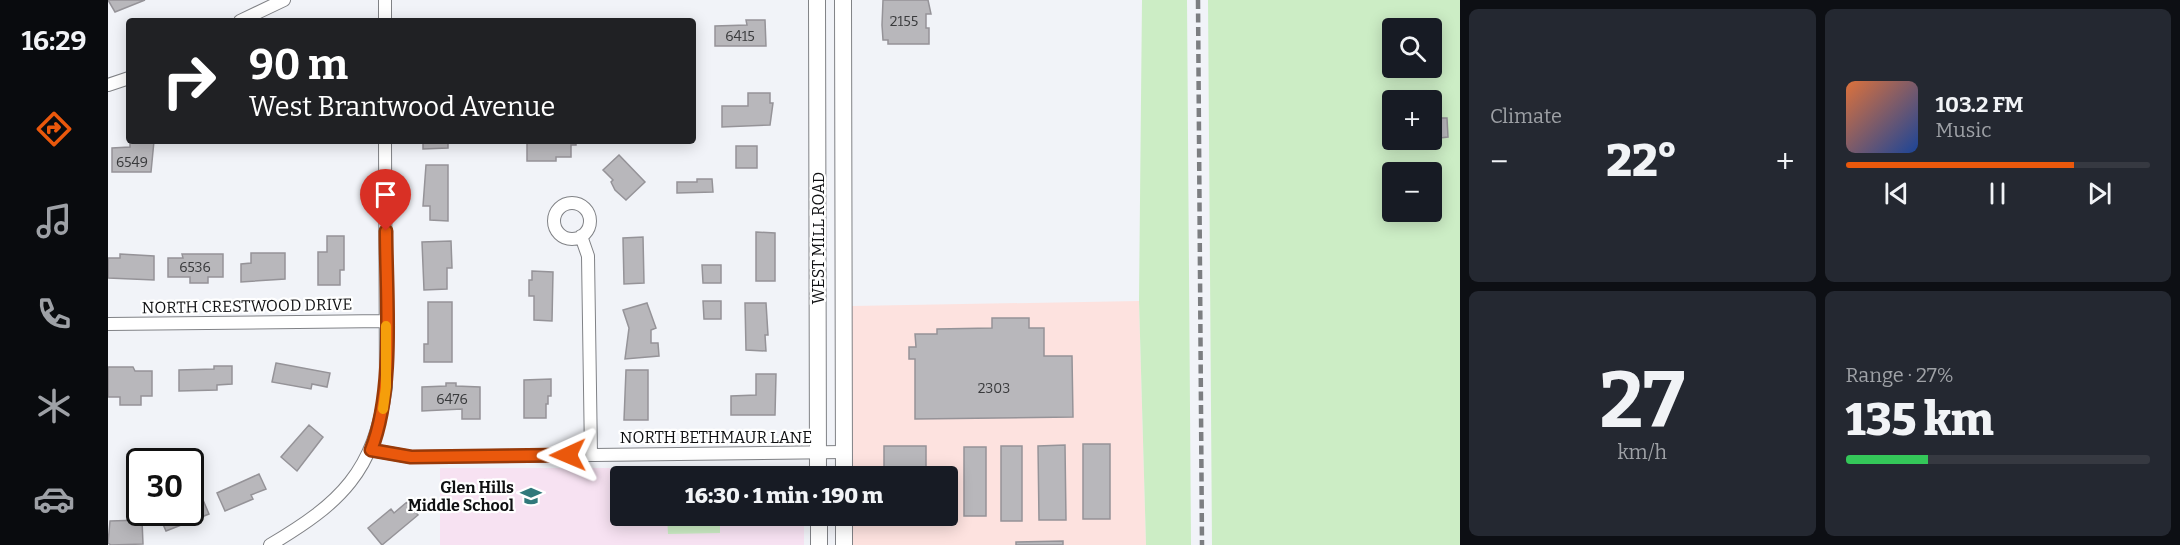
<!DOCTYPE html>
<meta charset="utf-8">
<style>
:root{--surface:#171b24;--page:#242831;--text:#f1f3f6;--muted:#9ea1a6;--line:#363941;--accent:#ea580c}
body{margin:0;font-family:Bitter,serif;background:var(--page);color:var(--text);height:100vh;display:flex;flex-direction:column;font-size:22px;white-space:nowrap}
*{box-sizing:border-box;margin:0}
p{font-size:20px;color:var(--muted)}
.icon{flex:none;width:33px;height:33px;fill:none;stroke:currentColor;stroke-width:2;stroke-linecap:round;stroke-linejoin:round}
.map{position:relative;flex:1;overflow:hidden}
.drawer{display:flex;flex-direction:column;gap:9px;padding:9px;background:#0d0f14;width:720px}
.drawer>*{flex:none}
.top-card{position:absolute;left:18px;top:18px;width:570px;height:126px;border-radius:6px;box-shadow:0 3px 15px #0003;background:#202124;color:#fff;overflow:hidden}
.buttons{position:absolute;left:1274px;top:18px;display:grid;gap:12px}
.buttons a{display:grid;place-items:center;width:60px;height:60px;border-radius:6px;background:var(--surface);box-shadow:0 3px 15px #0003;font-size:30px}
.speed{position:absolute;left:18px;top:448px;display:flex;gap:12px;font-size:30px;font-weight:700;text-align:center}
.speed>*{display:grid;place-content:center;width:78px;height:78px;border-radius:50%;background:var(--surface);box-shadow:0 3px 15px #0003;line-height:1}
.speed .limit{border:3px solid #111;border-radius:9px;background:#fff;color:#111}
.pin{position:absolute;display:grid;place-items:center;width:51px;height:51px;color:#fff;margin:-62px -26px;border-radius:50% 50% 50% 0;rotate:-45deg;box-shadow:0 0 6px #0007}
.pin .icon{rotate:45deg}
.me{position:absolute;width:66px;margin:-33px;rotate:269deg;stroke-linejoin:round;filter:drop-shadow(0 0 4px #0008)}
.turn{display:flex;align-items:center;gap:21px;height:126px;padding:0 24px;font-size:27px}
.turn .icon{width:78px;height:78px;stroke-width:2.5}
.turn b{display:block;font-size:42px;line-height:51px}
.big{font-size:45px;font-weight:800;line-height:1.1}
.drawer .card{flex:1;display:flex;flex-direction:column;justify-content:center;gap:9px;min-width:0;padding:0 21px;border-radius:9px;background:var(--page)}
.drawer .dial{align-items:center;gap:0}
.dial b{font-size:78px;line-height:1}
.song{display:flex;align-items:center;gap:18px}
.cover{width:72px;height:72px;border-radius:9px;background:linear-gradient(135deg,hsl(20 70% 55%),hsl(220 70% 35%))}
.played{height:6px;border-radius:3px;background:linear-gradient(90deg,var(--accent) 75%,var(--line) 75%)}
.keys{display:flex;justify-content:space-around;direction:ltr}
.heat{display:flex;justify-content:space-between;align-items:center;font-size:33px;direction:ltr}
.charge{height:9px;border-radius:4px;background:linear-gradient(90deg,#34c759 27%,var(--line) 0)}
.drawer .tiles{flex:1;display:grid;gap:9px;grid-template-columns:repeat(2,1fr)}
.trip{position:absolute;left:502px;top:466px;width:348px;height:60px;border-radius:6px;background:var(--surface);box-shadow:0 3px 15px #0003;font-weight:800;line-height:60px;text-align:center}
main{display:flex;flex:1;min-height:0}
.tab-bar{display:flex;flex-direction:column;width:108px;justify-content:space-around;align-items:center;background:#090b0e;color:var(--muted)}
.tab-bar .icon{width:42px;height:42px}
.tab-bar .active{color:var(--accent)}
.tab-bar b{font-size:27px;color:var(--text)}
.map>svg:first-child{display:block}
.commercial{fill:#fde2df}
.education{fill:#f7e2f2}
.green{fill:#ccedc5;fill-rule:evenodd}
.building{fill:#b8b7bb;stroke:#959398;stroke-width:1.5}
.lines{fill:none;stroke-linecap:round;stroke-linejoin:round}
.street-casing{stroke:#808286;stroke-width:14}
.secondary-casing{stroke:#808286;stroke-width:18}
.street{stroke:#fff;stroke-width:12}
.secondary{stroke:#fff;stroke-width:16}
.rail{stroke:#7c7e81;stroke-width:4.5;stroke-dasharray:9 4.5;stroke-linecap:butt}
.route-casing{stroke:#983908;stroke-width:15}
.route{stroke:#ea580c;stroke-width:10}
.slow{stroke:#f59e0b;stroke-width:10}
.labels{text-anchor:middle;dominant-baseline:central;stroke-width:4.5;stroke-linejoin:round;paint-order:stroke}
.number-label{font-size:14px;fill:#393a3c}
.street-label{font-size:16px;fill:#0f1012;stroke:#fff}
.poi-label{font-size:16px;font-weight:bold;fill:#0f1012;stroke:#fff;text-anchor:end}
</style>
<main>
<nav class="tab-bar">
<b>16:29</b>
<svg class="icon active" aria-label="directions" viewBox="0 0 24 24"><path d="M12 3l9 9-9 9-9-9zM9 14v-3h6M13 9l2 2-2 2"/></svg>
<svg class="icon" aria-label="music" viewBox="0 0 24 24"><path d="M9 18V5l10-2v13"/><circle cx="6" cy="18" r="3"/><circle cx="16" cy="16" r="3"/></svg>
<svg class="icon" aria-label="phone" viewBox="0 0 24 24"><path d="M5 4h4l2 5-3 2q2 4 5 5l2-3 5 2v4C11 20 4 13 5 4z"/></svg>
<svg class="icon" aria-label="climate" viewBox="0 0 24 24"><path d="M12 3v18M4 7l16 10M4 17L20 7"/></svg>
<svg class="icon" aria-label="car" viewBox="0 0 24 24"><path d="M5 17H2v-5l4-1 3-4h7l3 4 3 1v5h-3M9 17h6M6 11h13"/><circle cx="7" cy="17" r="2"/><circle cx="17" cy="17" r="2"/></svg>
</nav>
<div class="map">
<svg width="1352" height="545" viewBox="0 0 1352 545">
<rect width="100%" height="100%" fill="#f1f3f8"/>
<!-- commercial -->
<path class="commercial" d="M1031,301L1038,545H745V516H840V477H744V306Z"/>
<!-- education -->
<path class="education" d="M332,468H669L696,477H513V516H696V545H332Z"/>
<!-- green -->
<path class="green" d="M1034,0H1079L1083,545H1038L1031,301Z
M1100,0H1352V545H1104ZM1284,28H1323V68H1284ZM1284,100H1323V140H1284ZM1284,172H1323V212H1284Z
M559,516H612V533L560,534Z"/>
<!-- building -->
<path class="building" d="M0,0H37L7,12Z
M775,0H820L823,14H818V28H821V44H780V40H775L774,25Z
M638,20H657L658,46H607V26L639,25Z
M640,93H662V103H665L662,125L614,127V106H640Z
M1332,118H1339L1340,137L1332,138Z
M22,141H46L43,172H4V148L22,147Z
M315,141H340V148L315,149Z
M419,141H468V145H463V157H448V161H419Z
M628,146H649V168H628Z
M511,155L537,182L518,200L507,190L503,182L505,180L495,170Z
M318,165H340V221L322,220V206H315Z
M589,179H604L605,192L569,193V182H589Z
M648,232L667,233V281H648Z
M219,236H236V270H232V285H210V252H219Z
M535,237L536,283L516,284L515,238Z
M343,241L344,268H339V289L316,290L314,242Z
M143,253H177V279L133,282V264L143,263Z
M12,254L46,256V280L0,278V258H12Z
M74,254H115V277H100V283H82V277H60V258H75Z
M594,265H613V283H595Z
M424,271L445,272L444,321L426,320V296H421V280H424Z
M595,301H613V319H596Z
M320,302H344V362H316V344H320Z
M539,303L548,328L543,330V343H550L551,356L517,359L521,328L515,310Z
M637,303H658L660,335H657L658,351L638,350Z
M884,318H921V328H936V356H964L965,417L807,419V359H801V347H808L807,334H829V329L884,328Z
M168,363L222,373L219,387L204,384L203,389L164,382Z
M106,366H124V384L109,385V390L71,391V370L106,369Z
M0,367H25L27,371H44V396H33V405H12V397H0Z
M518,370H540V420H516Z
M648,374H668L667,415H623V396L648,395Z
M443,379V396H440V404H438V418H416V380Z
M338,383H348V386L372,387V419H354V409L314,411V387L338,386Z
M201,425L215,437L189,471L173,457Z
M975,444H1002V519H975Z
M957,445L958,520H931L930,446Z
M776,446H818V477H776Z
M893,446H914V521H893Z
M856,447H878V516H856Z
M151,474L158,489L143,495L145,499L117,511L109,493Z
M92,493L101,514L58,531L50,513H82V497Z
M299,502L310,515L274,545L260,528L283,509L286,513Z
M777,516H818V522H777Z
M34,520L35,544L3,545L0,543L2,521Z
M955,541V545H908V542Z"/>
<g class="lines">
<defs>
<path id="street" d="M132,21L176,0
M277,21V0
M0,85L21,78
M446 221a18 18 0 1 1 36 0a18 18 0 1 1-36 0Z
M473,236L480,256L483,455
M0,324L277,321
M263,450L303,457L736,452
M162,545C233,503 266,472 278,387L277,141"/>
<path id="secondary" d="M709,0L710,477
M735,0L736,477
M711,516V545
M736,545V516"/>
</defs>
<!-- street casing -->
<use href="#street" class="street-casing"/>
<!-- secondary casing -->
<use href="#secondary" class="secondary-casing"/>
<!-- street -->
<use href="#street" class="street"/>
<!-- secondary -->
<use href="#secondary" class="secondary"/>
<!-- rail -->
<path class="rail" d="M1090,0L1094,545"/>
</g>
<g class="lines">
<defs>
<path id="route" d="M278,231C278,296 287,390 263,450L303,457L460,455"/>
</defs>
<!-- route casing -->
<use href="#route" class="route-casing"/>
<!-- route -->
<use href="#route" class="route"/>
<!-- slow -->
<path class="slow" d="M275,409L278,387V326"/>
</g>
<!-- icons -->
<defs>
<symbol id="school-bare" viewBox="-9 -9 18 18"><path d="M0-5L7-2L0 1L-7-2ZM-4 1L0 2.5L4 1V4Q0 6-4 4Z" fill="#30797b" stroke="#fff" stroke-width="2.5" paint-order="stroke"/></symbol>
</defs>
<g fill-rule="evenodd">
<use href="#school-bare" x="408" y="481" width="30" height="30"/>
</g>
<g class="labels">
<!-- number labels -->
<g class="number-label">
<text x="796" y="21">2155</text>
<text x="632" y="36">6415</text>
<text x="24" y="162">6549</text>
<text x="87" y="267">6536</text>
<text x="886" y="388">2303</text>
<text x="344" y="399">6476</text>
</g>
<!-- street labels -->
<g class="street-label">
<text transform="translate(710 238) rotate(-90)">WEST MILL ROAD</text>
<text transform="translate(139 306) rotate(-1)">NORTH CRESTWOOD DRIVE</text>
<text x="608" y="437">NORTH BETHMAUR LANE</text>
</g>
<!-- poi labels -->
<g class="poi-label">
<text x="406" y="487">Glen Hills<tspan x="406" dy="18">Middle School</tspan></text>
</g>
</g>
</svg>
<div class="buttons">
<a><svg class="icon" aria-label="search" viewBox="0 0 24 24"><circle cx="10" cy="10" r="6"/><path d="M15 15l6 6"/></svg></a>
<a>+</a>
<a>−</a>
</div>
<div class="speed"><div class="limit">30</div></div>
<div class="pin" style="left:278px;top:231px;background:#d93025"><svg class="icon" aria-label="arrive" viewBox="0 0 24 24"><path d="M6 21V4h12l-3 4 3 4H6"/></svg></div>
<svg class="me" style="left:460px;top:455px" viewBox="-20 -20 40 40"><path d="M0-17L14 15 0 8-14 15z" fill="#ea580c" stroke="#fff" stroke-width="4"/></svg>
<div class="trip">16:30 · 1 min · 190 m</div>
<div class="top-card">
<div class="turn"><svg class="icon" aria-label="right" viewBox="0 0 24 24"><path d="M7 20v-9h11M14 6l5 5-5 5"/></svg><div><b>90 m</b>West Brantwood Avenue</div></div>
</div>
</div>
<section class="drawer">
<div class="tiles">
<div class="card"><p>Climate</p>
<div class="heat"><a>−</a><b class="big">22°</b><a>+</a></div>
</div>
<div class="card">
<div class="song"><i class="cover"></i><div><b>103.2 FM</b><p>Music</p></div></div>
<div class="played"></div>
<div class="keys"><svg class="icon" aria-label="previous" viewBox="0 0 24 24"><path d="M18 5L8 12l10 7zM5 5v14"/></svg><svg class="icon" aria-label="pause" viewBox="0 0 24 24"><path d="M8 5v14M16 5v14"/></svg><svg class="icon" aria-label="next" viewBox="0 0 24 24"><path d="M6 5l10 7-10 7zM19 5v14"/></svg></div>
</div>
<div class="card dial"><b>27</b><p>km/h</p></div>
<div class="card"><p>Range · 27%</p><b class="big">135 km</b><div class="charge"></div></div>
</div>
</section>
</main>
